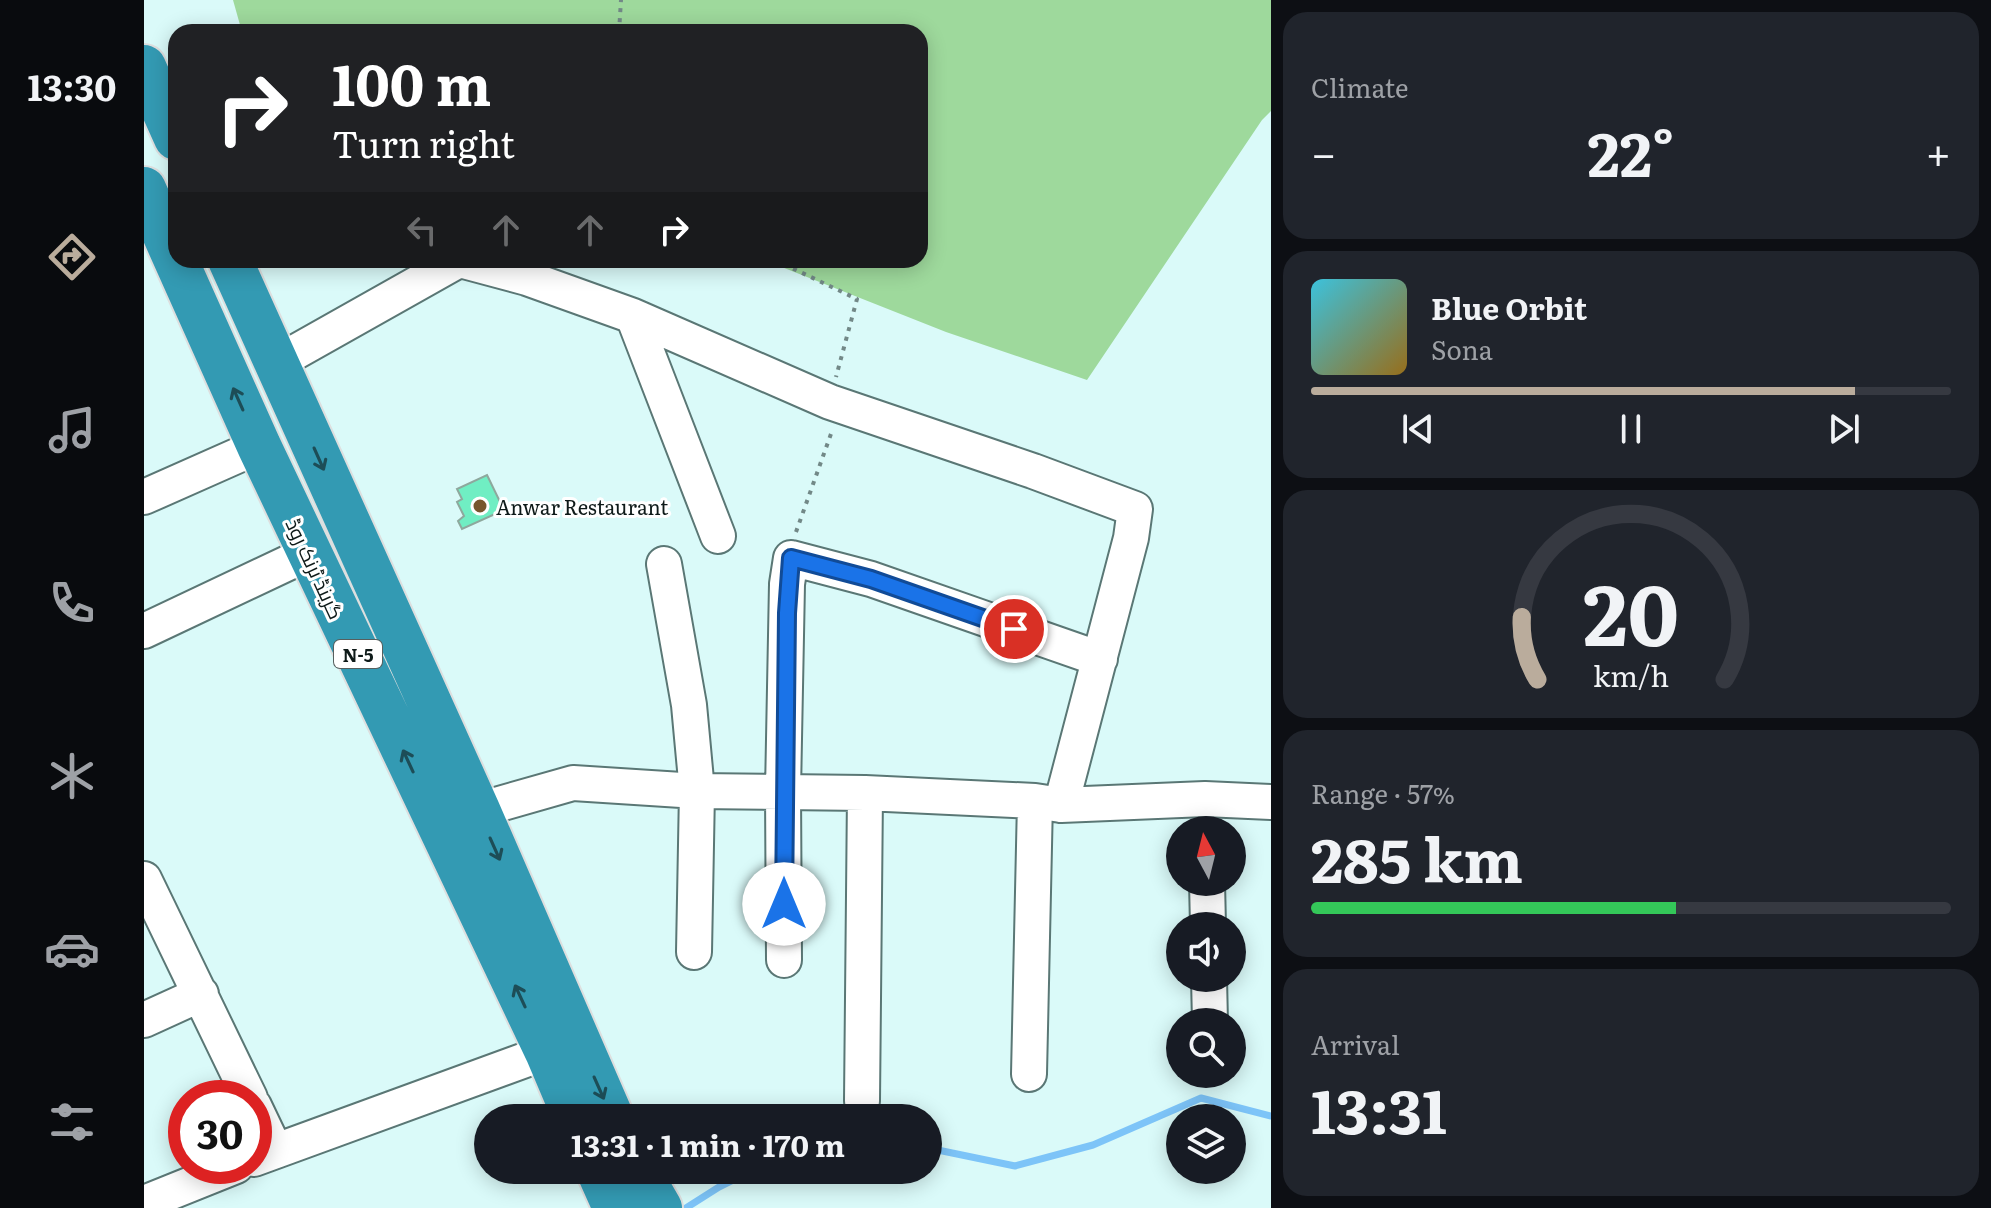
<!DOCTYPE html>
<meta charset="utf-8">
<style>
:root{--surface:#171b24;--page:#20242c;--text:#f1f3f6;--muted:#9ea1a6;--line:#363941;--accent:#baac9c}
body{margin:0;font-family:Literata,Cairo,serif;background:var(--page);color:var(--text);height:100vh;display:flex;flex-direction:column;font-size:30px;white-space:nowrap}
*{box-sizing:border-box;margin:0}
p{font-size:26px;color:var(--muted)}
.icon{flex:none;width:44px;height:44px;fill:none;stroke:currentColor;stroke-width:2;stroke-linecap:round;stroke-linejoin:round}
.map{position:relative;flex:1;overflow:hidden}
.details{display:flex;flex-direction:column;gap:12px;padding:12px;background:#0d0f14;width:720px}
.details>*{flex:none}
.guide{position:absolute;left:24px;top:24px;width:760px;height:244px;border-radius:24px;box-shadow:0 4px 20px #0003;background:#202124;color:#fff;overflow:hidden}
.needle{width:52px;rotate:353deg}
.buttons{position:absolute;left:1022px;top:816px;display:grid;gap:16px}
.buttons a{display:grid;place-items:center;width:80px;height:80px;border-radius:50%;background:var(--surface);box-shadow:0 4px 20px #0003;font-size:40px}
.speed{position:absolute;left:24px;top:1080px;display:flex;gap:16px;font-size:40px;font-weight:700;text-align:center}
.speed>*{display:grid;place-content:center;width:104px;height:104px;border-radius:50%;background:var(--surface);box-shadow:0 4px 20px #0003;line-height:1}
.speed .limit{border:12px solid #d22;background:#fff;color:#111}
.pin{position:absolute;display:grid;place-items:center;width:68px;height:68px;color:#fff;margin:-34px;border:4px solid #fff;border-radius:50%;box-shadow:0 2px 8px #0007}
.me{position:absolute;width:88px;margin:-44px;rotate:0deg;stroke-linejoin:round;filter:drop-shadow(0 0 6px #0008)}
.turn{display:flex;align-items:center;gap:28px;height:168px;padding:0 32px;font-size:36px}
.turn .icon{width:104px;height:104px;stroke-width:2.5}
.turn b{display:block;font-size:56px;line-height:68px}
.lanes{display:flex;align-items:center;height:76px;padding:0 32px;background:#0003;justify-content:center;gap:40px;direction:ltr}
.lanes .off{opacity:.35}
.big{font-size:60px;font-weight:700;line-height:1.1}
.details .tile{flex:1;display:flex;flex-direction:column;justify-content:center;gap:12px;min-width:0;padding:0 28px;border-radius:24px;background:var(--page)}
.details .dial{align-items:center;gap:0}
.dial svg{height:208px;overflow:visible;fill:none;stroke:var(--line);stroke-width:7;stroke-linecap:round;text-anchor:middle}
.dial text{fill:var(--text);stroke:none}
.song{display:flex;align-items:center;gap:24px}
.cover{width:96px;height:96px;border-radius:12px;background:linear-gradient(135deg,hsl(190 70% 55%),hsl(40 70% 35%))}
.played{height:8px;border-radius:4px;background:linear-gradient(90deg,var(--accent) 85%,var(--line) 85%)}
.keys{display:flex;justify-content:space-around;direction:ltr}
.heat{display:flex;justify-content:space-between;align-items:center;font-size:44px;direction:ltr}
.charge{height:12px;border-radius:6px;background:linear-gradient(90deg,#34c759 57%,var(--line) 0)}
.trip{position:absolute;left:330px;top:1104px;width:468px;height:80px;border-radius:40px;background:var(--surface);box-shadow:0 4px 20px #0003;font-weight:700;line-height:80px;text-align:center}
main{display:flex;flex:1;min-height:0}
.tabs{display:flex;flex-direction:column;width:144px;justify-content:space-around;align-items:center;background:#090b0e;color:var(--muted)}
.tabs .icon{width:56px;height:56px}
.tabs .active{color:var(--accent)}
.tabs b{font-size:36px;color:var(--text)}
.map>svg:first-child{display:block}
.green{fill:#9ed99c}
.lines{fill:none;stroke-linecap:round;stroke-linejoin:round}
.stream{stroke:#7dc4f8;stroke-width:7}
.building{fill:#70eec3;stroke:#8ea89d;stroke-width:2}
.minor-casing{stroke:#5a7775;stroke-width:38}
.highway-casing{stroke:#dddfdf;stroke-width:48}
.path{stroke:#728887;stroke-width:4;stroke-dasharray:4 6;stroke-linecap:butt}
.minor{stroke:#fff;stroke-width:34}
.highway{stroke:#339ab3;stroke-width:44}
.oneway{stroke:#1d4d57}
.route-casing{stroke:#114b97;stroke-width:20}
.route{stroke:#1a73e8;stroke-width:14}
.poi-dot{fill:#77562d;stroke:#fff;stroke-width:3}
.labels{text-anchor:middle;dominant-baseline:central;stroke-width:6;stroke-linejoin:round;paint-order:stroke}
.shield{fill:#fff;stroke:#565f5e;stroke-width:2}
.shield-label{font-size:18px;font-weight:bold;fill:#0e1a19}
.poi-label{font-size:20px;fill:#0e1a19;stroke:#fff;text-anchor:start}
.street-label{font-size:20px;fill:#0e1a19;stroke:#fff}
</style>
<main>
<nav class="tabs">
<b>13:30</b>
<svg class="icon active" aria-label="directions" viewBox="0 0 24 24"><path d="M12 3l9 9-9 9-9-9zM9 14v-3h6M13 9l2 2-2 2"/></svg>
<svg class="icon" aria-label="music" viewBox="0 0 24 24"><path d="M9 18V5l10-2v13"/><circle cx="6" cy="18" r="3"/><circle cx="16" cy="16" r="3"/></svg>
<svg class="icon" aria-label="phone" viewBox="0 0 24 24"><path d="M5 4h4l2 5-3 2q2 4 5 5l2-3 5 2v4C11 20 4 13 5 4z"/></svg>
<svg class="icon" aria-label="climate" viewBox="0 0 24 24"><path d="M12 3v18M4 7l16 10M4 17L20 7"/></svg>
<svg class="icon" aria-label="car" viewBox="0 0 24 24"><path d="M5 17H2v-5l4-1 3-4h7l3 4 3 1v5h-3M9 17h6M6 11h13"/><circle cx="7" cy="17" r="2"/><circle cx="17" cy="17" r="2"/></svg>
<svg class="icon" aria-label="filters" viewBox="0 0 24 24"><path d="M4 7h16M4 17h16"/><circle cx="9" cy="7" r="2"/><circle cx="15" cy="17" r="2"/></svg>
</nav>
<div class="map">
<svg width="1127" height="1208" viewBox="0 0 1127 1208">
<rect width="100%" height="100%" fill="#dafaf9"/>
<!-- green -->
<path class="green" d="M89,0H1127V111L1118,120L943,380L802,332L620,260H776V32H98Z"/>
<g class="lines">
<!-- stream -->
<path class="stream" d="M784,1148L871,1166L949,1145L1057,1098L1127,1116
M542,1208L575,1187L609,1170"/>
</g>
<!-- building -->
<path class="building" d="M343,475L360,510L318,529L314,521L320,516L313,502L318,499L313,489Z"/>
<g class="lines">
<defs>
<path id="minor" d="M316,260L383,278L489,316L686,402L889,471L991,509L987,538L917,805
M489,316L574,536
M132,363L315,260
M0,497L115,446
M520,564L545,705L553,791L550,952
M0,631L165,553
M334,810L429,783L553,791L721,793L891,801L917,805L1061,799L1127,802
M0,879L106,1098
M1063,882L1064,926
M640,960L639,791L643,584L647,558L727,579L956,659
M1065,978L1066,1022
M0,1020L57,994
M885,1074L891,801
M718,1101L721,793
M110,1106L131,1150
M110,1159L403,1052
M0,1203L92,1166"/>
<path id="highway" d="M0,67L32,138
M0,189L115,446L403,1052L431,1118
M86,260L334,810L468,1118
M454,1170L471,1208
M494,1170L516,1208"/>
</defs>
<!-- minor casing -->
<use href="#minor" class="minor-casing"/>
<!-- highway casing -->
<use href="#highway" class="highway-casing"/>
<!-- path -->
<path class="path" d="M475,32L477,0
M631,260L713,299L692,377
M652,532L688,431"/>
<!-- minor -->
<use href="#minor" class="minor"/>
<!-- highway -->
<use href="#highway" class="highway"/>
</g>
<!-- one-way arrows -->
<defs><path id="oneway-shaft" d="M-6 0H5M1.5-3L5.5 0L1.5 3" fill="none" stroke-width="1.6" stroke-linecap="round" stroke-linejoin="round" transform="scale(2)"/></defs>
<g class="oneway">
<use href="#oneway-shaft" transform="translate(94 399) rotate(-114)"/>
<use href="#oneway-shaft" transform="translate(175 459) rotate(66)"/>
<use href="#oneway-shaft" transform="translate(264 761) rotate(-115)"/>
<use href="#oneway-shaft" transform="translate(351 849) rotate(66)"/>
<use href="#oneway-shaft" transform="translate(376 996) rotate(-115)"/>
<use href="#oneway-shaft" transform="translate(455 1088) rotate(66)"/>
</g>
<g class="lines">
<defs>
<path id="route" d="M640,904L643,613L647,558L727,579L870,629"/>
</defs>
<!-- route casing -->
<use href="#route" class="route-casing"/>
<!-- route -->
<use href="#route" class="route"/>
</g>
<!-- markers -->
<circle class="poi-dot" cx="336" cy="506" r="8"/>
<g class="labels">
<!-- shield labels -->
<rect class="shield" x="190" y="640" width="48" height="28" rx="6"/>
<g class="shield-label">
<text x="214" y="654">N-5</text>
</g>
<!-- poi labels -->
<g class="poi-label">
<text x="352" y="506">Anwar Restaurant</text>
</g>
<!-- street labels -->
<g class="street-label">
<text transform="translate(172 568) rotate(65)">گرینڈ ٹرنک روڈ</text>
</g>
</g>
</svg>
<div class="buttons">
<a><svg class="needle" viewBox="-14 -14 28 28"><path d="M0-13l5 13h-10z" fill="#e53935"/><path d="M0 13l5-13h-10z" fill="#9ea1a6"/></svg></a>
<a><svg class="icon" aria-label="sound" viewBox="0 0 24 24"><path d="M4 9h4l5-4v14l-5-4H4zM17 9q2 3 0 6"/></svg></a>
<a><svg class="icon" aria-label="search" viewBox="0 0 24 24"><circle cx="10" cy="10" r="6"/><path d="M15 15l6 6"/></svg></a>
<a><svg class="icon" aria-label="layers" viewBox="0 0 24 24"><path d="M12 4l9 5-9 5-9-5zM3 14l9 5 9-5"/></svg></a>
</div>
<div class="speed"><div class="limit">30</div></div>
<div class="pin" style="left:870px;top:629px;background:#d93025"><svg class="icon" aria-label="arrive" viewBox="0 0 24 24"><path d="M6 21V4h12l-3 4 3 4H6"/></svg></div>
<svg class="me" style="left:640px;top:904px" viewBox="-20 -20 40 40"><circle r="19" fill="#fff"/><path d="M0-13L10 11 0 6-10 11z" fill="#1a73e8"/></svg>
<div class="trip">13:31 · 1 min · 170 m</div>
<div class="guide">
<div class="turn"><svg class="icon" aria-label="right" viewBox="0 0 24 24"><path d="M7 20v-9h11M14 6l5 5-5 5"/></svg><div><b>100 m</b>Turn right</div></div>
<div class="lanes"><svg class="icon off" aria-label="left" viewBox="0 0 24 24"><path d="M17 20v-9H6M10 6l-5 5 5 5"/></svg><svg class="icon off" aria-label="ahead" viewBox="0 0 24 24"><path d="M12 20V5M6 11l6-6 6 6"/></svg><svg class="icon off" aria-label="ahead" viewBox="0 0 24 24"><path d="M12 20V5M6 11l6-6 6 6"/></svg><svg class="icon" aria-label="right" viewBox="0 0 24 24"><path d="M7 20v-9h11M14 6l5 5-5 5"/></svg></div>
</div>
</div>
<section class="details">
<div class="tile"><p>Climate</p>
<div class="heat"><a>−</a><b class="big">22°</b><a>+</a></div>
</div>
<div class="tile">
<div class="song"><i class="cover"></i><div><b>Blue Orbit</b><p>Sona</p></div></div>
<div class="played"></div>
<div class="keys"><svg class="icon" aria-label="previous" viewBox="0 0 24 24"><path d="M18 5L8 12l10 7zM5 5v14"/></svg><svg class="icon" aria-label="pause" viewBox="0 0 24 24"><path d="M8 5v14M16 5v14"/></svg><svg class="icon" aria-label="next" viewBox="0 0 24 24"><path d="M6 5l10 7-10 7zM19 5v14"/></svg></div>
</div>
<div class="tile dial"><svg viewBox="0 0 100 80">
<path d="M14 69A42 42 0 1 1 86 69"/>
<path d="M14 69A42 42 0 0 1 8 45" stroke="#baac9c"/>
<text x="50" y="56" font-size="32" font-weight="700">20</text>
<text x="50" y="72" font-size="11">km/h</text>
</svg></div>
<div class="tile"><p>Range · 57%</p><b class="big">285 km</b><div class="charge"></div></div>
<div class="tile"><p>Arrival</p><b class="big">13:31</b></div>
</section>
</main>
